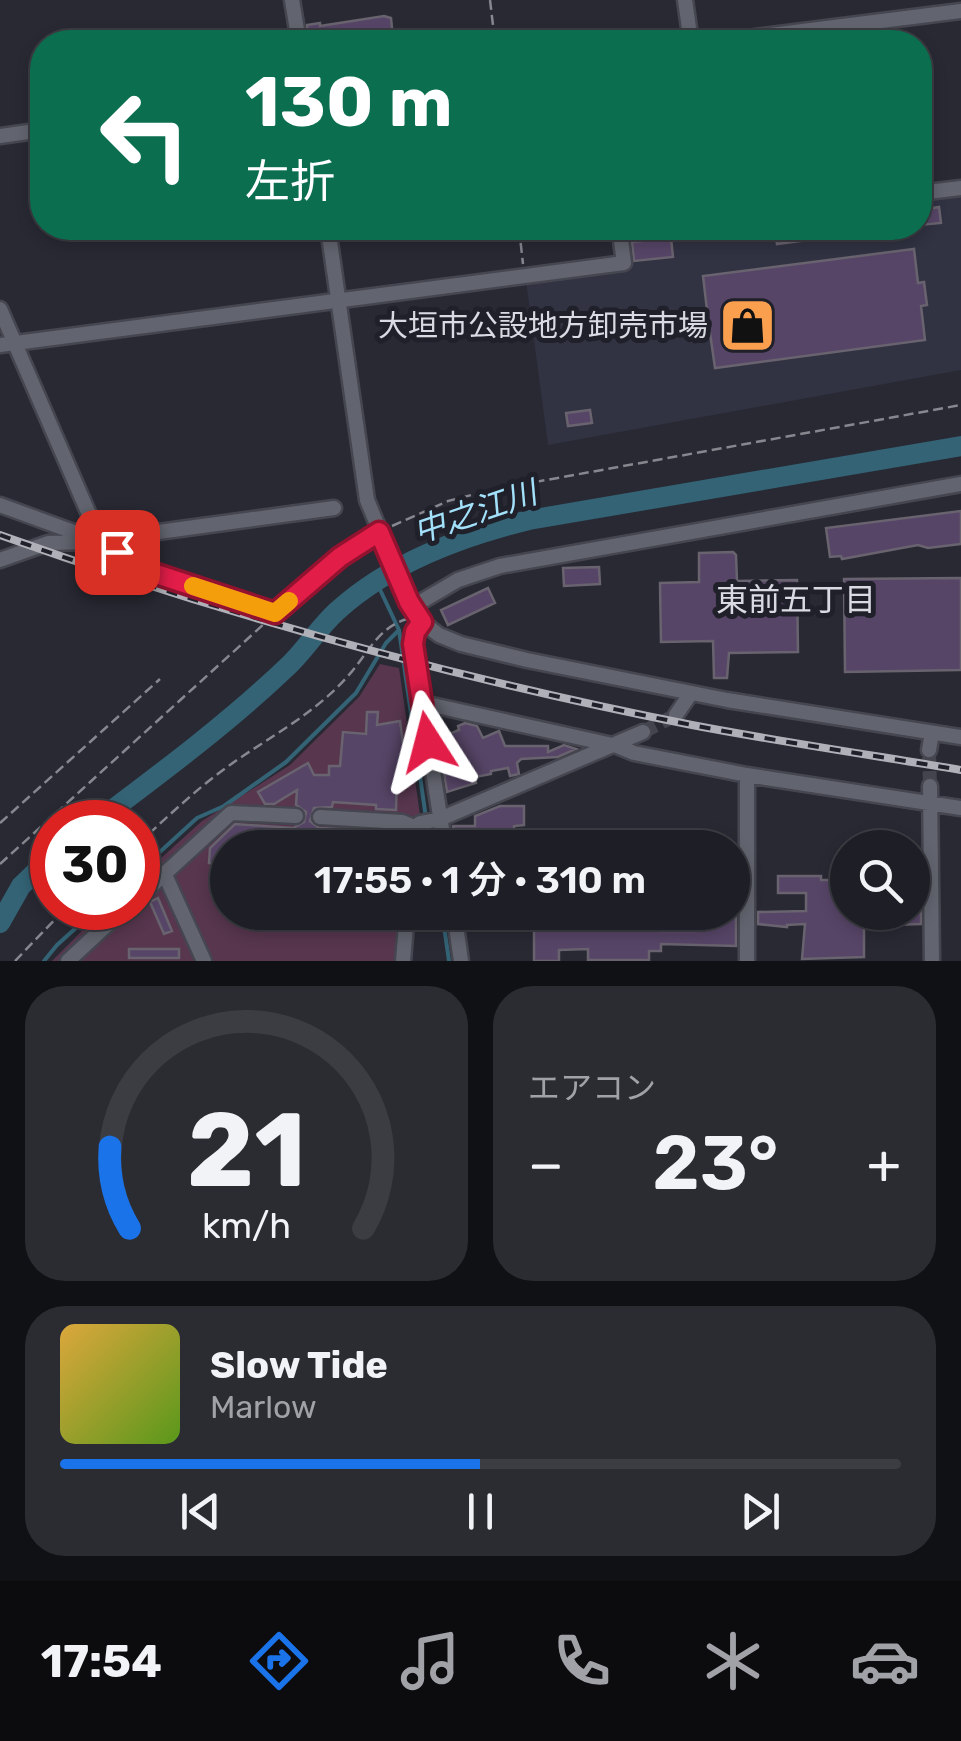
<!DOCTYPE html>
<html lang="ja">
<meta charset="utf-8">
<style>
:root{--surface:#1e1f26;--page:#2b2c32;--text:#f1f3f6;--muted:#a1a2a7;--line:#3c3d43;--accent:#1a73e8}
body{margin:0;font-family:Rubik,"Noto Sans JP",sans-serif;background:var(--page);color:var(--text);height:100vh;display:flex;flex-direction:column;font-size:38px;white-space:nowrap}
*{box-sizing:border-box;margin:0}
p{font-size:32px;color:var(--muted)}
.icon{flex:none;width:55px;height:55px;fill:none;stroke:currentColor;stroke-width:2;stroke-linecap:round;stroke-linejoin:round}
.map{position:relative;height:961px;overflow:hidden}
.sheet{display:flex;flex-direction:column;gap:25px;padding:25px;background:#101115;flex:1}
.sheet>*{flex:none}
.hud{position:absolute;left:30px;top:30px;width:902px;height:210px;border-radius:40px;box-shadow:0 5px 15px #0003,0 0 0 2px var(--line);background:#0b6e4f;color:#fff;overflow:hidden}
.controls{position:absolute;left:830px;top:830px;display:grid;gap:20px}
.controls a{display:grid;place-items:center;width:100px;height:100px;border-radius:50%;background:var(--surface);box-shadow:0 5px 15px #0003,0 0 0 2px var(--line);font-size:50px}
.speed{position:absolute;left:30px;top:800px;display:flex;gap:20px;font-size:50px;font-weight:700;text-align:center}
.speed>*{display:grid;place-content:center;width:130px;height:130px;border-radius:50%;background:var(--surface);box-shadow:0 5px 15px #0003,0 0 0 2px var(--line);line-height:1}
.speed .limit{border:15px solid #d22;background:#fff;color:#111}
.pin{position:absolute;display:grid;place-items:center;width:85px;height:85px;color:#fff;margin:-42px;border-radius:20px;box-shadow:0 5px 15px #0006}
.me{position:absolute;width:110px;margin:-55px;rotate:351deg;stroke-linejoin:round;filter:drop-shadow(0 0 8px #0008)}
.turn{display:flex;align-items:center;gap:35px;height:210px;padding:0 50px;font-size:45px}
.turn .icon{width:130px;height:130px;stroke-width:2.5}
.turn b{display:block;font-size:70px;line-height:85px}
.big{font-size:75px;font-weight:600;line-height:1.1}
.sheet .widget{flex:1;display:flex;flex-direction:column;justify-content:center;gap:15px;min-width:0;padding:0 35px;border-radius:40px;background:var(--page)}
.sheet .dial{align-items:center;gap:0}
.dial svg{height:260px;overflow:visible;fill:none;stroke:var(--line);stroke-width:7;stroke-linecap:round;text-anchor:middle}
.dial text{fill:var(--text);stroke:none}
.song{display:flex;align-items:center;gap:30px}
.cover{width:120px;height:120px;border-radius:15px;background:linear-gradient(135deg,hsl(40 70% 55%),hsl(90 70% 35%))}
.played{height:10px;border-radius:5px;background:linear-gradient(90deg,var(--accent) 50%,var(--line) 50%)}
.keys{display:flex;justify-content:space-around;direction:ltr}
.heat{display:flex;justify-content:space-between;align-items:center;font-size:55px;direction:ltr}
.sheet .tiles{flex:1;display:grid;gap:25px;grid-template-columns:1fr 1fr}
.widget:last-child{grid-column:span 2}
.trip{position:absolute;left:210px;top:830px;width:540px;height:100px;border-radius:50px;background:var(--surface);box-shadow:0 5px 15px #0003,0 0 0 2px var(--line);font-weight:600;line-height:100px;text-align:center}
.tab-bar{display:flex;height:160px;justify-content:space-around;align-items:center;background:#0c0c0f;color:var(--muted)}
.tab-bar .icon{width:70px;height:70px}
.tab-bar .active{color:var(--accent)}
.tab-bar b{font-size:45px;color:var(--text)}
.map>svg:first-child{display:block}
.built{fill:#313242}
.green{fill:#57364e}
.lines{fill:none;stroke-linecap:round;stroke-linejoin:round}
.stream{stroke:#336375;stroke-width:4}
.river{stroke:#336375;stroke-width:20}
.building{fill:#574567;stroke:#68636e;stroke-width:2.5}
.minor-tunnel{stroke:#43444d;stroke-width:14;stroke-dasharray:14 7;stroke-linecap:butt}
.minor-casing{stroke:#45464f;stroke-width:19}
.path{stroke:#86878f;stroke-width:2.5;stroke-dasharray:10 5;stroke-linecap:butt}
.minor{stroke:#62646f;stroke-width:14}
.rail-casing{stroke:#b0b1b8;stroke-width:8}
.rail{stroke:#1f2029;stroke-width:4;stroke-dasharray:11;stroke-linecap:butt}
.route-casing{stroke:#92132f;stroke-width:25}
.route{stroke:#e11d48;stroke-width:18}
.slow{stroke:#f59e0b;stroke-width:18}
.labels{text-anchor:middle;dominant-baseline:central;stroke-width:10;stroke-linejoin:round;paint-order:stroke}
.poi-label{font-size:30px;fill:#dadbe2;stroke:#1f2029;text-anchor:end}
.water-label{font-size:32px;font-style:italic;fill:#a3e1fb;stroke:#1f2029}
.neighbourhood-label{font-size:32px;fill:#dadbe2;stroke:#1f2029}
</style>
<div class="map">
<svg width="961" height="961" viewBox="0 0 961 961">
<rect width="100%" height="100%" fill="#282933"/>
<!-- built -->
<path class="built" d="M961,195V370L548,445L526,281L629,270L625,238L706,228H920V200Z"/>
<!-- green -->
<path class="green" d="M380,664L399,668L420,815L404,818L402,847L228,848V912L398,913L395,961H52L105,908H138V879L202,821L290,765L359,697Z"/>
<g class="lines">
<!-- stream -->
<path class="stream" d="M376,581L399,630L426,818
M428,828L431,848
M138,872L197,818L224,806L286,762L356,693L386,643L399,630
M442,912L449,961
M44,961L57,945L98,908"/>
<!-- river -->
<path class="river" d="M96,822C161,773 227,724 286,668C305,651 318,628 337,611C390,563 460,537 529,520L961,446
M0,923L21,886L52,856"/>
</g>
<!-- building -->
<path class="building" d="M384,16L391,18L393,38L370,42H309L307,25L320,23V26Z
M939,207L941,223L920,225V210Z
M775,228H859L860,233L777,244Z
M671,238L673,257L634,261L632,242Z
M914,249L918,283L924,282L927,305L921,306L925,340L715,368L710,333L705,334L702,311L707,310L703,276Z
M590,410L592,423L568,426L566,413Z
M961,511V544L928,548L918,545L842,559L841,556L830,557L826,528Z
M733,552L736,555L737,581L797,580L798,652L729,653L727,678H714L713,641L661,642L660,583L699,582V553Z
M599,567L600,584L564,586L563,568Z
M961,578V670L845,672L844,579Z
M488,588L495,603L448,625L441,610Z
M367,712H378L377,725L400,721L408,779L397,781L396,810L376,809V805L333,802L332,807L314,808L310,821L319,828L395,832L394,848H228V864L209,863L210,848L235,824L293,828L304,822L306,812L296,805L297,790L274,804H265L258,792L308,763L314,775H329V766H340L343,732L366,734Z
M465,723L477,726L483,738L499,731L505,746H548V752L564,745L576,749L558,757L521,759L517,763L519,774L510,776L508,768L491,771V774L475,777L476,783L447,792L444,773L465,765L456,742L445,746L442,737L459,730L458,726Z
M524,806V825L514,826L515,844L464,848L463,841L454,839L453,826H475V816L500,806Z
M778,876H821V880H848V912H912V906L921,905V924L864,926V957L802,959L805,924L787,925V927L758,924V912L806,911V893H778Z
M158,898L172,931L164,934L150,902Z
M732,910H736V946L661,944V951H649V960H588V949L559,950V961H534V930L555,927L554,917L587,916V912H661V931H696L705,929L704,912Z
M129,949H179V958H129Z"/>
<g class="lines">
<!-- minor-tunnel -->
<path class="minor-tunnel" d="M643,732L676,715
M929,750L930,786"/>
<defs>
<path id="minor" d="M292,0L299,42
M685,0L691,42
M716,42L961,11
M0,136L42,130
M920,193L961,188
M328,228L367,500L409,602L422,622L439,635L461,644L527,660L727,700L961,737
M0,309L101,542
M0,345L624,263L620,233L657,228
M0,505L101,542L131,566L275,613L340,557L379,532
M100,540L334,508
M0,560L48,543L90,542
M412,607L458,580L500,566L961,484
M422,622L415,632L413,644L445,848
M423,703L617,746L634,753L747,775L961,808
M676,715L691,693
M929,750L932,733
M747,775V961
M930,786L932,961
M320,817L402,822L414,827
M411,848L413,830L420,823L440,819L643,732
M165,875L204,961
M138,898L231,813L296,816
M454,912L461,961
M68,961L125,908
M403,961L407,912"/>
</defs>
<!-- minor casing -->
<use href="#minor" class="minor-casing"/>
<!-- path -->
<path class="path" d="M490,0L495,42
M886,31L887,42
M519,228L523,264
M392,526L448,501L491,490L961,405
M0,823L160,679
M138,844C164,820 190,795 219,773C261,741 312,717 348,676C368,654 377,628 407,619
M0,864L265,623
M15,961L66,908"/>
<!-- minor -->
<use href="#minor" class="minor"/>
<defs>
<path id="rail" d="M0,535C225,615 458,679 692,725C781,742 871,755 961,770"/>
</defs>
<!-- rail casing -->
<use href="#rail" class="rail-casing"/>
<!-- rail -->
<use href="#rail" class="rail"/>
</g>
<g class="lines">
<defs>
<path id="route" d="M117,552L132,566L275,613L340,557L379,532L409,602L422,622L415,632L413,644L428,742"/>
</defs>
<!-- route casing -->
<use href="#route" class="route-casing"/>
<!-- route -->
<use href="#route" class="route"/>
<!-- slow -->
<path class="slow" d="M193,586L275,613L289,601"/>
</g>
<!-- icons -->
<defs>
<symbol id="shop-square" viewBox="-11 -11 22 22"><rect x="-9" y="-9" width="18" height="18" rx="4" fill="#fa9f4e" stroke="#1f2029"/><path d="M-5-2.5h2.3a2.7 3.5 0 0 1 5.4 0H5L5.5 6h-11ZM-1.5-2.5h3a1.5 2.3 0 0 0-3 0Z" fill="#111"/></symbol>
</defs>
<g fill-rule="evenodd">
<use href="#shop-square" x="716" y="294" width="63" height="63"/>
</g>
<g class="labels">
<!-- poi labels -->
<g class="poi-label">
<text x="708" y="326">大垣市公設地方卸売市場</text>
</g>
<!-- water labels -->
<g class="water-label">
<text transform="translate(475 512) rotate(-19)">中之江川</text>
</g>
<!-- neighbourhood labels -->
<g class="neighbourhood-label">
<text x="796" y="600">東前五丁目</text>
</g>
</g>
</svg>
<div class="controls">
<a><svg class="icon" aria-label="search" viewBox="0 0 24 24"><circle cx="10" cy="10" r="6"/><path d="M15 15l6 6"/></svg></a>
</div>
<div class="speed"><div class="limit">30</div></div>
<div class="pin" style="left:117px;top:552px;background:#d93025"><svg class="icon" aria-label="arrive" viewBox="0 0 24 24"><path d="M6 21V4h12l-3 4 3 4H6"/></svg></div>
<svg class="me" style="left:428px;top:742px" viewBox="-20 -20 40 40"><path d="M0-17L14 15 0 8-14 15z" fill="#e11d48" stroke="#fff" stroke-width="4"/></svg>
<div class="trip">17:55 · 1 分 · 310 m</div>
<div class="hud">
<div class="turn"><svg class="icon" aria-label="left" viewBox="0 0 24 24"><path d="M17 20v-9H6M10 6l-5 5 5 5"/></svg><div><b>130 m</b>左折</div></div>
</div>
</div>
<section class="sheet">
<div class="tiles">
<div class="widget dial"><svg viewBox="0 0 100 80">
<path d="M14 69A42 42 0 1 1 86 69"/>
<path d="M14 69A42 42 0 0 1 8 44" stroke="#1a73e8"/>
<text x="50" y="56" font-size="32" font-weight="700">21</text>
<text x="50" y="72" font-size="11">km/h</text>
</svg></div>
<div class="widget"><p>エアコン</p>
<div class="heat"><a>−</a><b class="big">23°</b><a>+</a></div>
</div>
<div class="widget">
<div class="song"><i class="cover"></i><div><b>Slow Tide</b><p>Marlow</p></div></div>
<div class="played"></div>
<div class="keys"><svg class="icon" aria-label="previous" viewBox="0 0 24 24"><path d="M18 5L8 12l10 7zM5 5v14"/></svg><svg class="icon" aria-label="pause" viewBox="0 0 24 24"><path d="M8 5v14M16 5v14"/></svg><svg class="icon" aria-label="next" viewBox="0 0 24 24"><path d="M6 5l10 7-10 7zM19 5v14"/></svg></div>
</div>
</div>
</section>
<nav class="tab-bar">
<b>17:54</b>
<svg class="icon active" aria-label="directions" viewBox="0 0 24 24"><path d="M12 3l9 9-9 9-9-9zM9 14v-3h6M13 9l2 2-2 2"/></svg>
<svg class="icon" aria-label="music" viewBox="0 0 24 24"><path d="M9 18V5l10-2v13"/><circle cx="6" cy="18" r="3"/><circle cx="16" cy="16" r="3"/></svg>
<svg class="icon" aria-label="phone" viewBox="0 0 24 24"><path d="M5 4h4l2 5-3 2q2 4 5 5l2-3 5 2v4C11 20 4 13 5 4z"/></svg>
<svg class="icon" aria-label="climate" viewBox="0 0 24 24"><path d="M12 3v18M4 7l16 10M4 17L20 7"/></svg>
<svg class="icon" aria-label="car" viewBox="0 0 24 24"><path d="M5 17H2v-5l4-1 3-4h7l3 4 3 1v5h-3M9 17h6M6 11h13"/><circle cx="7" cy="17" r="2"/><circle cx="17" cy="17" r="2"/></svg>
</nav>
